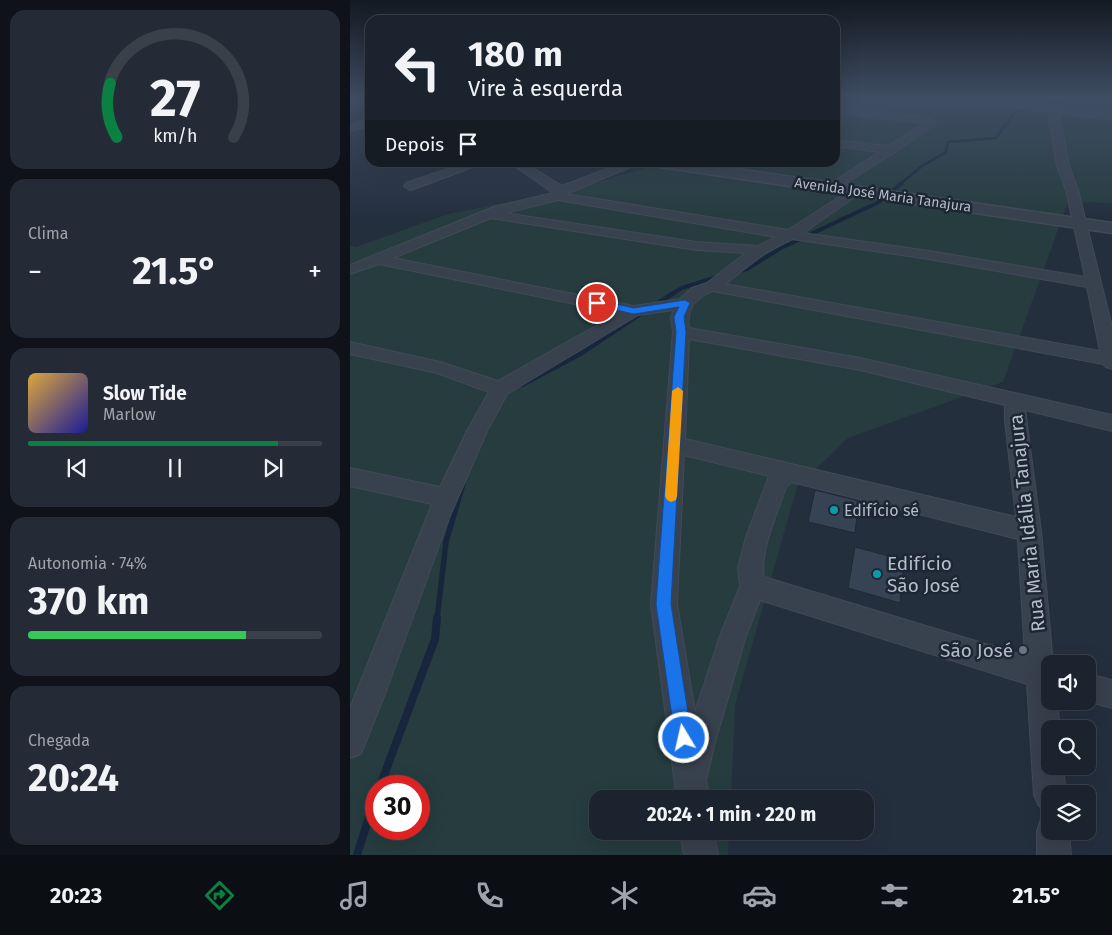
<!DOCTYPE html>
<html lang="pt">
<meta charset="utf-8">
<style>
:root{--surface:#1b232e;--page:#242b36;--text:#f1f3f6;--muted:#a0a4aa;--line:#39404a;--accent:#0b8043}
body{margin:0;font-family:"Fira Sans",sans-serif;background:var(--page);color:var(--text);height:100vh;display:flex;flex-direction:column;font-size:19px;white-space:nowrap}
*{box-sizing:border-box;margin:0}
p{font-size:16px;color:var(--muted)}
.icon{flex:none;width:28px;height:28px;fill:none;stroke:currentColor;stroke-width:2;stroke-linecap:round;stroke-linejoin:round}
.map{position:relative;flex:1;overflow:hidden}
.panel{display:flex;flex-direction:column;gap:10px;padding:10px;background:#0f1319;width:350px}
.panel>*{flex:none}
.top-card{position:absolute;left:15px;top:15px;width:475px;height:152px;border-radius:15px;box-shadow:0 5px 20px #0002,0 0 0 1px var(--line);background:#1b232e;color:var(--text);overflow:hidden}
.tools{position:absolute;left:691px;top:655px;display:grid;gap:10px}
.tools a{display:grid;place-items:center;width:55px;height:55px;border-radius:10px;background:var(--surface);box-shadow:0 5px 20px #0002,0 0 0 1px var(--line);font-size:25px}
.speed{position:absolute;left:15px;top:775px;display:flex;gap:10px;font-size:25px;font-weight:700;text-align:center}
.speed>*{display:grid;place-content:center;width:65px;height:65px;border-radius:50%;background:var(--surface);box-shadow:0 5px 20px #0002,0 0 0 1px var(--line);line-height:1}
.speed .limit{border:8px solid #d22;background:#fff;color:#111}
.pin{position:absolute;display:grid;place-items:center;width:42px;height:42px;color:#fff;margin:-21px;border:2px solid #fff;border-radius:50%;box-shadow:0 1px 5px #0007}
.me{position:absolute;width:55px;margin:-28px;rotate:351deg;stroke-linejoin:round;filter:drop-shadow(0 0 4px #0008)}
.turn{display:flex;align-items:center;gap:18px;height:105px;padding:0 20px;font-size:22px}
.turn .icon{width:65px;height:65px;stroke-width:2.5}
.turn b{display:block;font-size:35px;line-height:42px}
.then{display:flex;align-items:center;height:48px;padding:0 20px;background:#0003;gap:10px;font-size:19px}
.big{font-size:38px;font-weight:700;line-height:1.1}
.panel .widget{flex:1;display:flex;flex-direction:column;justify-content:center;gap:8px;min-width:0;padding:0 18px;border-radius:15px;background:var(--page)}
.panel .dial{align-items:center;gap:0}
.dial svg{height:130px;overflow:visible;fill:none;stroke:var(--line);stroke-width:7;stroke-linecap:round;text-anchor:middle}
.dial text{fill:var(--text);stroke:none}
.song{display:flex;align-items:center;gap:15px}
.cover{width:60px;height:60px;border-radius:8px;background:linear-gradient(135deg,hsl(40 70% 55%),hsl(240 70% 35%))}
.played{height:5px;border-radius:2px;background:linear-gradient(90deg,var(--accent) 85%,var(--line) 85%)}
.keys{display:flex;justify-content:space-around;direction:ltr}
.heat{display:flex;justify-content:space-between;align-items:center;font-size:28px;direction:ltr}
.charge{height:8px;border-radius:4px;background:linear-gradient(90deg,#34c759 74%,var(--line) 0)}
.trip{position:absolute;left:239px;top:790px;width:285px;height:50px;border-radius:15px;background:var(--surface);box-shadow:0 5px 20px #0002,0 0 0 1px var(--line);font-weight:700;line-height:50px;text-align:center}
.tabs{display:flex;height:80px;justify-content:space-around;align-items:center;background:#0b0e12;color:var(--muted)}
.tabs .icon{width:35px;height:35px}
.tabs .selected{color:var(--accent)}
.tabs b{font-size:22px;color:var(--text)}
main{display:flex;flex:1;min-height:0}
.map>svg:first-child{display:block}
.green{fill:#263c3f;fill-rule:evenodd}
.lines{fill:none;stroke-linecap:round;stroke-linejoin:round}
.stream-far4{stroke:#17263c;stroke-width:2.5}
.stream-far3{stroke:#17263c;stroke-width:4}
.stream-far2{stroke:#17263c;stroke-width:4.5}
.stream-far1{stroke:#17263c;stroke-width:5.5}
.stream{stroke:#17263c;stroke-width:8}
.building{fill:#364354;stroke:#1f2835}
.minor-casing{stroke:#414a57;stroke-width:2}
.tertiary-casing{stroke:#414a57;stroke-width:3}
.minor{fill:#38414e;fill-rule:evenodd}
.tertiary{fill:#38414e;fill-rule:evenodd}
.route{fill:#1a73e8;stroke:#114b97}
.slow{fill:#f59e0b}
.culture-dot{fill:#0f9aa8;stroke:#1d2633;stroke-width:2}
.worship-dot{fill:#6b7280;stroke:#1d2633;stroke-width:2}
.labels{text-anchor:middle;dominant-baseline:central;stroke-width:5;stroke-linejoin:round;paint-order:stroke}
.far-street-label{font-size:14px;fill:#b4bcc9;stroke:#1d2633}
.poi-label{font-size:16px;fill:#b4bcc9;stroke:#1d2633;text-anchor:start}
.near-street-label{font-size:19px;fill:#b4bcc9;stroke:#1d2633}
.near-poi-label{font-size:19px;fill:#b4bcc9;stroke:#1d2633;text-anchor:start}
</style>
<main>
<section class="panel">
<div class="widget dial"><svg viewBox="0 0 100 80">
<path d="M14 69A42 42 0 1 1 86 69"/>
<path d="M14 69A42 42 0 0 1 10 36" stroke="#0b8043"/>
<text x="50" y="56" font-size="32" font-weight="700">27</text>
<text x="50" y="72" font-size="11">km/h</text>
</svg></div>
<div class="widget"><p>Clima</p>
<div class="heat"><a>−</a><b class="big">21.5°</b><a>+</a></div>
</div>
<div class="widget">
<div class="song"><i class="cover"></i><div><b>Slow Tide</b><p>Marlow</p></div></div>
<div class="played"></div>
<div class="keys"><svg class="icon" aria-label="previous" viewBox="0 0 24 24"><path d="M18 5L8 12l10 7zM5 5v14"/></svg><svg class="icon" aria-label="pause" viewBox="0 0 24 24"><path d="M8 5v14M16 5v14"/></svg><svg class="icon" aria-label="next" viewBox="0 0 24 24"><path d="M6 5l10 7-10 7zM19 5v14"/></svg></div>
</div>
<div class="widget"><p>Autonomia · 74%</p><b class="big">370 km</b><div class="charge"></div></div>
<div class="widget"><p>Chegada</p><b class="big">20:24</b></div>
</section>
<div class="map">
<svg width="762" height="855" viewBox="0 0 762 855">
<rect width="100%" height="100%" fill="#242f3e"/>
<!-- green -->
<path class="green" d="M485,98H762V203L718,202L653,382L498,438L447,487L385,705L381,799H248V831H379L378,855H0V246L6,247L98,214L224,189L313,163L485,162ZM26,786H69V829H26Z"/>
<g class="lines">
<!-- stream-far4 -->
<path class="stream-far4" d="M550,184L572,166L596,152L598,142L646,138L665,112L722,98"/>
<!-- stream-far3 -->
<path class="stream-far3" d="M387,272L397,269L431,248L529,202L552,183
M322,294L332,288L367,277"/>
<!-- stream-far2 -->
<path class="stream-far2" d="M305,305L324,293
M172,385L232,353L295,311"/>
<!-- stream-far1 -->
<path class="stream-far1" d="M87,619L96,542L113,484"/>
<!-- stream -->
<path class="stream" d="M30,786L85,639L87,618
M7,855L26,795"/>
</g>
<!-- building -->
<path class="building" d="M465,490L509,501L505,533L458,522Z
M505,547L554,560L550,603L498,588Z"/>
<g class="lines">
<defs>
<path id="minor" d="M0,98H14L0,104Z
M627,98H650L703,107L762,113V119L709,114L719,166L728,190L762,327V369L756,367L753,364L363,291C346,297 336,309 339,328L510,358L762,415V431L675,410L691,531L703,664H700V701H707L710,729H700V766H713L716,794H700V811L689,806L684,795L677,684L410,600L396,636L365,742L356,780L359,799H327L301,604L323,332L321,317L324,310L288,315L157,394L137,431L99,518L33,699L11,754L0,758V708L82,504L0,486V468L90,487L117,431L139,392L87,373L0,354V342L90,362L148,381L269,313L29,264L0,274V265L144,207L203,193L159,162H173L212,186L275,162H292L216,194L438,230L505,187L511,191L509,194L453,233L579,251L735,277L716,190L707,166L698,112L631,101ZM208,200L426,237L408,246L346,242L155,213ZM141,218L346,250L396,253L357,283L342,288L330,299L284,306L43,258ZM442,239L579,259L737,287L750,351L375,284L415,253ZM339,339L510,370L655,405V421L666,517L335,439ZM334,455L419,476L396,537L388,568L390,586L370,636L345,712L327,604ZM442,482L668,539L675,656L414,577C409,552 428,512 436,487Z
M485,107L577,117L587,123L545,152L491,186L487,185L485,182L487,179L530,152L485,146V140L538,146L575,123L485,113Z
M20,120V126L0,131V125Z
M118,162H136L64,189L60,190L54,186L56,183Z
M738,674L762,680V708L736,701H738Z
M700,816V831H719L721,855H687V831L691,819Z
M330,831H363L368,855H334Z"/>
<path id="tertiary" d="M296,162H337L762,223V233L303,166Z"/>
</defs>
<!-- minor casing -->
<use href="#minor" class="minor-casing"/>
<!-- tertiary casing -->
<use href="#tertiary" class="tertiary-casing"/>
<!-- minor -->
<use href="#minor" class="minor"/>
<!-- tertiary -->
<use href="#tertiary" class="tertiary"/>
</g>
<!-- sky -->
<linearGradient id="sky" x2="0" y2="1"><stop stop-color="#141a22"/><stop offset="0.45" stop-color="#3f4d63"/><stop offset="1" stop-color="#3f4d63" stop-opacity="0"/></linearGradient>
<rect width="762" height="218" fill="url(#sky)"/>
<!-- route -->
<path class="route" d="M247,300L284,308L335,300L340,303L334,317L336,332L321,604L342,738L340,745L334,747L328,745L325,738L306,604L326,332L324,317L329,307L284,314L244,305L242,303Z"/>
<!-- slow -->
<path class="slow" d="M328,387L333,391L327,496L326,500L321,502L317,500L315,496L322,391Z"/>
<!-- markers -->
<g class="culture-dot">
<circle cx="484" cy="510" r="5"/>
<circle cx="527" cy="574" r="5"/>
</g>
<circle class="worship-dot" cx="673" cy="650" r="5"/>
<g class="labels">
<!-- far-street labels -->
<g class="far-street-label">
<text transform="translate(533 195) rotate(8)">Avenida José Maria Tanajura</text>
</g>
<!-- poi labels -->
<g class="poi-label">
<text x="494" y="510">Edifício sé</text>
</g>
<!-- near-street labels -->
<g class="near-street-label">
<text transform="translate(677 523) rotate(-96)">Rua Maria Idália Tanajura</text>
</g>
<!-- near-poi labels -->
<g class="near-poi-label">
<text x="537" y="563">Edifício<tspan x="537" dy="22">São José</tspan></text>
<text x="663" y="650" text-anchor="end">São José</text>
</g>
</g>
</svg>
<div class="tools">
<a><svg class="icon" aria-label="sound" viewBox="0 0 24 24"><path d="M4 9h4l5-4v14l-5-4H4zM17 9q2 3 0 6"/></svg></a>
<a><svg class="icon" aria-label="search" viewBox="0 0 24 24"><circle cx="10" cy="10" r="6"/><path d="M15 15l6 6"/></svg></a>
<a><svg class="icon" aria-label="layers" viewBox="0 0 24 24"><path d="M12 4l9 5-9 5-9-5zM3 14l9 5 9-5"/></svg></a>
</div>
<div class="speed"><div class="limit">30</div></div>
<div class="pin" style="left:247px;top:303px;background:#d93025"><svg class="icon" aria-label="arrive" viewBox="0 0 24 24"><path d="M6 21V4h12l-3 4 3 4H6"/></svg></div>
<svg class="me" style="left:334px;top:738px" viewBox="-20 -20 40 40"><circle r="17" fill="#1a73e8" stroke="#fff" stroke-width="3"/><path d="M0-11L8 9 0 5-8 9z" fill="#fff"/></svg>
<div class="trip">20:24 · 1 min · 220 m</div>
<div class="top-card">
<div class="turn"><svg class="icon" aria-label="left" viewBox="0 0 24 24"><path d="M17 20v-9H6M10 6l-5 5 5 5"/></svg><div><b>180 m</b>Vire à esquerda</div></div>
<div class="then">Depois<svg class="icon" aria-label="arrive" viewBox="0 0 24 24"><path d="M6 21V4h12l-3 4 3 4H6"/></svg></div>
</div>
</div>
</main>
<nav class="tabs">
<b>20:23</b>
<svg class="icon selected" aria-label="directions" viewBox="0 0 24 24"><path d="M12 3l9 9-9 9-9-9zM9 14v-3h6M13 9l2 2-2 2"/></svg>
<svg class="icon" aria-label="music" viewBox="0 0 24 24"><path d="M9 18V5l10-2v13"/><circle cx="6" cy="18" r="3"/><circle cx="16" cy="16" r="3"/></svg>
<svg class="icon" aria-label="phone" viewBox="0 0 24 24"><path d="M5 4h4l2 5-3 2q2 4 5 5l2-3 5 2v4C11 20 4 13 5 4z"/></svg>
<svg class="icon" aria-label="climate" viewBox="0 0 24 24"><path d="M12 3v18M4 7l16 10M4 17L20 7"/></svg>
<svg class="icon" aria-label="car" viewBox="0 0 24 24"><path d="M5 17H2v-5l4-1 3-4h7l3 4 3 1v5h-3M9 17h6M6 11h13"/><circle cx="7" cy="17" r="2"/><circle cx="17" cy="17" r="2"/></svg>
<svg class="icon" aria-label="filters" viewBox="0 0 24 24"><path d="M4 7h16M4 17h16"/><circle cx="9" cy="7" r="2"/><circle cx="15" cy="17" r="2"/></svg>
<b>21.5°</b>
</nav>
